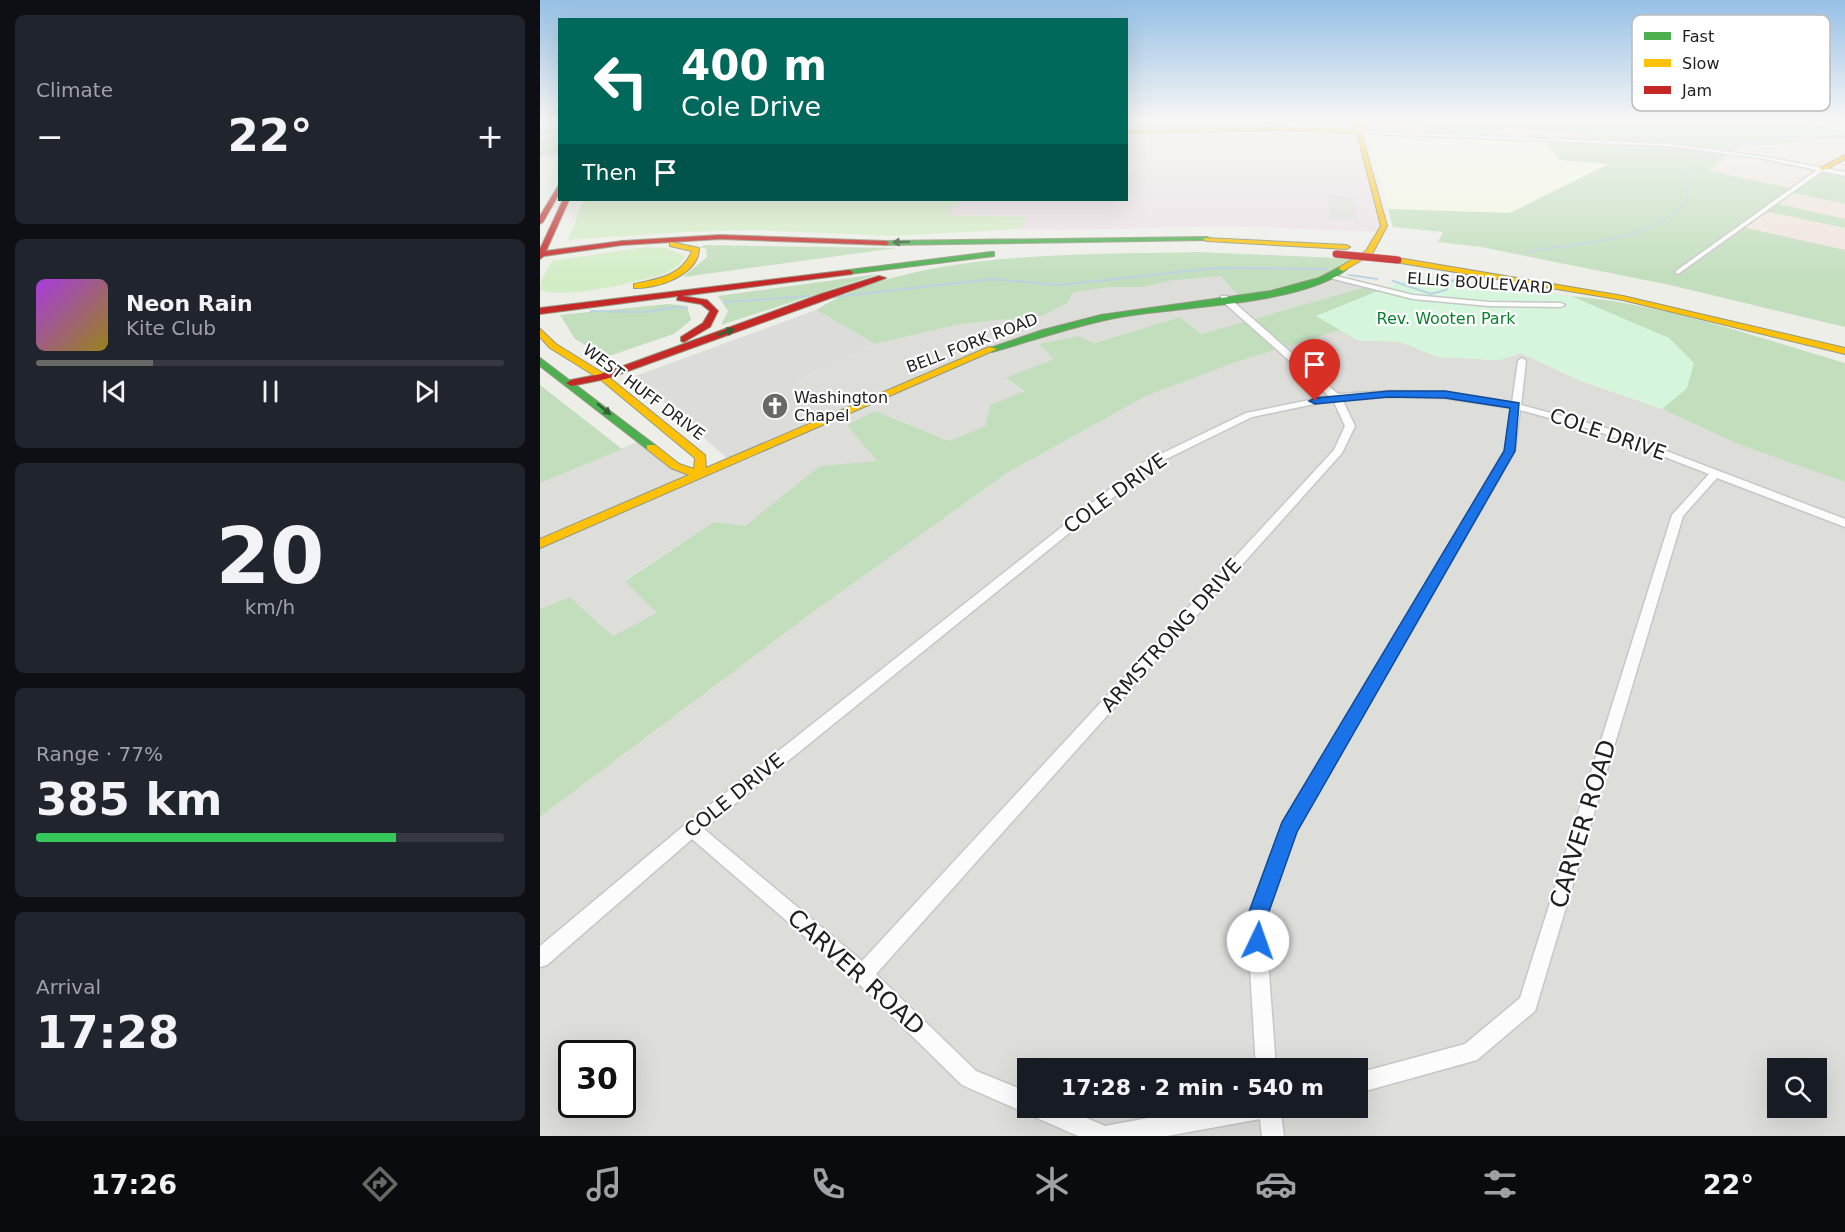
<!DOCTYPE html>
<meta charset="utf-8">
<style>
:root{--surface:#171b24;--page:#20242c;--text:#f1f3f6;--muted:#9ea1a6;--line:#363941;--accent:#686866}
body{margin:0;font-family:"DejaVu Sans",sans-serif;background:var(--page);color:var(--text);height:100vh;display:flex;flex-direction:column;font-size:22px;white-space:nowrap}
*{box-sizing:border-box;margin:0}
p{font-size:20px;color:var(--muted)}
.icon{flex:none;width:33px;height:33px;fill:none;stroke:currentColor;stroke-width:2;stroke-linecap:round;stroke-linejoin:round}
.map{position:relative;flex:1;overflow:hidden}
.details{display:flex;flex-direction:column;gap:15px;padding:15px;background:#0d0f14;width:540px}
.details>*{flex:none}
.guide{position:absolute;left:18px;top:18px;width:570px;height:183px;border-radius:0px;box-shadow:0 6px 24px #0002;background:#00695c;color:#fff;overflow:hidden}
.buttons{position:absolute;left:1227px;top:1058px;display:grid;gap:12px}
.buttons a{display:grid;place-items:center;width:60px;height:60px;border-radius:0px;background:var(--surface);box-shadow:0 6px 24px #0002;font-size:30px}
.speed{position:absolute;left:18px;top:1040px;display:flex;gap:12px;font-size:30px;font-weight:700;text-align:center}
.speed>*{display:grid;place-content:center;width:78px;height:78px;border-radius:50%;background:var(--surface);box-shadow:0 6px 24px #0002;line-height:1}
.speed .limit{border:3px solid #111;border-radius:9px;background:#fff;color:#111}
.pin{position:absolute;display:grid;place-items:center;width:51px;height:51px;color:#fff;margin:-62px -26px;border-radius:50% 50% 50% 0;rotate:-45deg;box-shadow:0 0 6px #0007}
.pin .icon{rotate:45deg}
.me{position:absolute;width:66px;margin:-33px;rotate:3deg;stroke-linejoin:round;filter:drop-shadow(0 0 4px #0008)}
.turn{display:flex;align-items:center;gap:21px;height:126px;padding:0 24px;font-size:27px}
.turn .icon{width:78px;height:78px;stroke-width:2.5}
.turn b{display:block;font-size:42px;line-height:51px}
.then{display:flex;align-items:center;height:57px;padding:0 24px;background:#0003;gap:12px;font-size:22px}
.big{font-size:45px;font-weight:600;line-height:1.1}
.details .tile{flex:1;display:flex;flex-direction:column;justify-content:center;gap:9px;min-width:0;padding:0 21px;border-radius:9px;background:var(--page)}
.details .dial{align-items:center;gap:0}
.dial b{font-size:78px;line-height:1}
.song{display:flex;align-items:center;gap:18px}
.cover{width:72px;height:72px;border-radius:9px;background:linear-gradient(135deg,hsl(280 70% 55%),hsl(50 70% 35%))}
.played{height:6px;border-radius:3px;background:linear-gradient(90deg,var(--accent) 25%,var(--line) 25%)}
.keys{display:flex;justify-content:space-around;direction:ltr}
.heat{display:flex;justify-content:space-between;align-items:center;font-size:33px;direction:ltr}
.charge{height:9px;border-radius:4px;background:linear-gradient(90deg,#34c759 77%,var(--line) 0)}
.trip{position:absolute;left:477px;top:1058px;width:351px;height:60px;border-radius:0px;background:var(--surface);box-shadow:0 6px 24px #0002;font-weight:600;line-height:60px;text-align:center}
.tab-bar{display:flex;height:96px;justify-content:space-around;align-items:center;background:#090b0e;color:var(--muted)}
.tab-bar .icon{width:42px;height:42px}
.tab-bar .current{color:var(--accent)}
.tab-bar b{font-size:27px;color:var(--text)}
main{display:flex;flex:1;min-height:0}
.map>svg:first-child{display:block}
.residential{fill:#ddddda;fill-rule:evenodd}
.commercial{fill:#f0e4de}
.industrial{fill:#ece1e6}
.education{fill:#f4f7e4}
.religious{fill:#dcdcda}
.grass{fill:#d3edc6}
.forest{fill:#c2debd}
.park{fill:#d6f5dd}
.parking{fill:#dfdfdc}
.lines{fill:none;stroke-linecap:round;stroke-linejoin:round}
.stream-far1{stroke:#bbd2e2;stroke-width:1.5}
.stream{stroke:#bbd2e2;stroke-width:2}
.street-casing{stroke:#c7c7c5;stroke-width:3}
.fast-casing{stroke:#92997f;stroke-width:2}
.slow-casing{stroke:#92997f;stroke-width:2}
.jam-casing{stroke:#92997f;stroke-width:2}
.street{fill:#fcfcfc;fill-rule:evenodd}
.fast{fill:#4caf50;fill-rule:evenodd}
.slow{fill:#ffc107;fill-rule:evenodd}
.jam{fill:#c62828;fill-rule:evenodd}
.jam-bridge-casing{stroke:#c59fa2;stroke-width:8;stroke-linecap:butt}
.jam-bridge{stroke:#c62828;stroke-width:7}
.oneway{fill:#346036}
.route{fill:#1a73e8;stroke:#114b97;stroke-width:1.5}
.labels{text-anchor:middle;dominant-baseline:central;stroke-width:4.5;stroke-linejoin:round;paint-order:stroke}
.far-street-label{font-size:16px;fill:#202020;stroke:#fff}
.far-park-label{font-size:16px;fill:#08832c;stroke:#fff}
.far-poi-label{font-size:16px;fill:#202020;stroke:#fff;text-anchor:start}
.street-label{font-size:20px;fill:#202020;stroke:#fff}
.near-street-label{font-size:24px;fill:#202020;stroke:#fff}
.key{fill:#fff;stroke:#bcbcbc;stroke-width:1.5}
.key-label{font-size:16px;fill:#202020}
</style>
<main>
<section class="details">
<div class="tile"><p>Climate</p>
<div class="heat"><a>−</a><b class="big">22°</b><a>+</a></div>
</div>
<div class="tile">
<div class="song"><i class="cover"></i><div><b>Neon Rain</b><p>Kite Club</p></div></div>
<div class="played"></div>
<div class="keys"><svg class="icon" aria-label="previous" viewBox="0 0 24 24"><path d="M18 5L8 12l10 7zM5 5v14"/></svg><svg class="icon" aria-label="pause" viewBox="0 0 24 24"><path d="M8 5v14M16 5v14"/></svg><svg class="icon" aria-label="next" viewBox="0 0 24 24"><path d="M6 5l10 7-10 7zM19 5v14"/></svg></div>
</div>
<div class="tile dial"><b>20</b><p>km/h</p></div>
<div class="tile"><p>Range · 77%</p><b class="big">385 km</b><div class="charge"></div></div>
<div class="tile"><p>Arrival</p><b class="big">17:28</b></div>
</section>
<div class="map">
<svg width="1305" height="1136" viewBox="0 0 1305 1136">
<rect width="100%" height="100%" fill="#eeeee9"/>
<!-- residential -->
<path class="residential" d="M682,276H788L825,287L661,334L640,317L553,343L538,336L499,344L515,359L467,379L486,391L450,405L445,426L409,441L335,411L338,461L280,467L205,527L173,522L85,580L118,613L73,636L30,597L0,609V483L102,440L160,475L303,412L257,381L335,344L420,324L502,316L533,292L571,287H604L629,281Z
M801,330L817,340L861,342L898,357L958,360L981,353L1041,381L1122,409L1200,445L1305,482V1136H0V817L273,612L467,473L606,396L692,363ZM32,1053H82V1104H32ZM488,1068H818V1107H488ZM1238,1068H1276V1107H1238Z"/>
<!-- commercial -->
<path class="commercial" d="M819,120H878L882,128L912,132L921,137L819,132Z
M972,128L1049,135L1056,140L942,137L956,129Z
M1292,138H1305V168L1288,165L1254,189L1168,171L1202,144L1235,147L1252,142L1285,141Z
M1249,192L1305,204V219L1234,203Z
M1223,211L1305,228V250L1201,227Z"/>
<!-- industrial -->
<path class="industrial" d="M587,120H819L842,232L687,226L520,230L480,229L485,217L405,215L421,200H586Z"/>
<!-- education -->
<path class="education" d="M835,135L1007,141L1019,160L1070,164L970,213L848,209L829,136Z"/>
<!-- religious -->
<path class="religious" d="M276,310L335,344L257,381L304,412L191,462L95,376Z"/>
<!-- grass -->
<path class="grass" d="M44,200H421L406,215L486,217L480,229L355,236L209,230L145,232L28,240Z
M106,247L125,248L145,256C139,268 127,274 114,277C84,284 29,299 0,290L1,281L12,261Z"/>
<!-- forest -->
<path class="forest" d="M617,120H733L731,125L604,129Z
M878,120H1238L1235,123H1263L1305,131V138C1270,138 1237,148 1202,144L1169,171L1254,189L1282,169L1305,174V204L1249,192L1235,203L1305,219V228L1223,211L1202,227L1305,250V327L1130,285L941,247L898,242L903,232L853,227L848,209L970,213L1068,164L1019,160L1004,139L1055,140L1049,135L972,128L956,129L942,137H921L912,132L882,128Z
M19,127V153L0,158V134Z
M165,245L357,248L143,277L167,257L166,249L160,247Z
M658,252L821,259C780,280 744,289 699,296L681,276L629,281L604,287H571L533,292L527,303L502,316L420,324L335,344L276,310C374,249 545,255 658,252Z
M338,274L181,325L188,311L178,296Z
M825,287L838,291L777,316L801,330L693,363L606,396L467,473L273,612L0,817V609L30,597L73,636L117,613L85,581L173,522L205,526L280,466L337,461L307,425L335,411L409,441L445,426L450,405L485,391L466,378L514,359L499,344L538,336L554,343L640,317L661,334Z
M1031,296C1125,304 1215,337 1305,363V482L1200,445L1122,409L1147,388L1069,313Z
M128,304L147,306L151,320L134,334L66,357L35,339L20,315Z
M0,385L82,449L0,483Z"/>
<!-- park -->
<path class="park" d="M879,275L1031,296L1129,338L1154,363L1147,388L1122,409L1041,381L981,353L958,360L898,357L861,342L817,340L776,316Z"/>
<!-- parking -->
<path class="parking" d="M788,195L813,198L818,220H789Z"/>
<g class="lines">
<!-- stream-far1 -->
<path class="stream-far1" d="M0,133L17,128
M1176,148L1240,137L1305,136
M986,252C1040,242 1110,244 1148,199L1146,172L1172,152"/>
<!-- stream -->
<path class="stream" d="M809,275L837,279
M853,281L891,294L906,290L910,282L928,274
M294,297L452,279L520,285L675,268L787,269
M184,302L269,296
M51,311L107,312L135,307L147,308"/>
<defs>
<path id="street" d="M819,131L1129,144L1219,156L1305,172V176L1282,171L1138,274L1136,273V271L1277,170L1219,158L1129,146L817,133Z
M788,274L873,295L949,302L1021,303L1025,305L1021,307L949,306L873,299L786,277L785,276Z
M681,296H687L798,394L849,391L905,392L972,403L978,361L982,358L986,361L981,405L1066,428L1305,519V527L1177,478L1143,516L995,1011L937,1060L818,1093V1073L925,1044L980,998L1132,515L1169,474L1060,432L980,410L975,451L756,831L725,919L736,1068H716L707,919L741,828L965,451L971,408L905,398L849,397L802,399L815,426L802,453L336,974L436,1071L488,1092V1107H521L565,1126L668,1107H740L744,1136H722L720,1119L627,1136H538L422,1085L316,981L152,839L7,965L0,967V946L146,824L604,462L706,413L789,396L681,300ZM793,400L805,426L794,450L322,961L164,829L612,466L712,417Z"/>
<path id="fast" d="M667,237L671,239L669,240L346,245L342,243L346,241Z
M451,252H454V256L309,274L305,272L309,270Z
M800,267L807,269C762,305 639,306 580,317C536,325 495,340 452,352L447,349L503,330L561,315L731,291L779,278Z
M0,358L115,445V449H107L0,366Z"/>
<path id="slow" d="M817,120H821V132L847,226L832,254L803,271L799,269L800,267L826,251L841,226L817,133L740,130L586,133V131L740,128L817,130Z
M1305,155V159L1284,170L1279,169Z
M665,238L806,245L810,247L806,249L667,241L663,239Z
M130,242L159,248C159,275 117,289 94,288V284C118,279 142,276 152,251L130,246Z
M858,258L1083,296L1305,348V354L1083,300L855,262L854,260Z
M0,329L16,344L66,375L165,455L166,468L449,347L457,349L0,548V539L149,475L131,468L107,449V445H115L139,464L154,469L155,458L60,379L10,348L0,337Z"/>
<path id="jam" d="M20,183V192L3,222L0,224V216Z
M23,200H29L6,251L82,241L180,235L346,241L350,243L346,245L180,239L82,245L4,256L0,259V249Z
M309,270L313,272L312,274L141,296L167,300L178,311L170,327L144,342L141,341V337L163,323L170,311L161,304L137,300L138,296L0,314V308Z
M339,276L346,278L66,379L31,386L26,383L31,380L61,374L281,294Z"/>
</defs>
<!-- street casing -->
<use href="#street" class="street-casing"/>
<!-- fast casing -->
<use href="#fast" class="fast-casing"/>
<!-- slow casing -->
<use href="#slow" class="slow-casing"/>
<!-- jam casing -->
<use href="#jam" class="jam-casing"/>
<!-- street -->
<use href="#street" class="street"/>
<!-- fast -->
<use href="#fast" class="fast"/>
<!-- slow -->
<use href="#slow" class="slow"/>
<!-- jam -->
<use href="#jam" class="jam"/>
<defs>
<path id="jam-bridge" d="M796,254L858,260"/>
</defs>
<!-- jam-bridge casing -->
<use href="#jam-bridge" class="jam-bridge-casing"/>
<!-- jam-bridge -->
<use href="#jam-bridge" class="jam-bridge"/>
</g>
<!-- one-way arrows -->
<defs><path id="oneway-solid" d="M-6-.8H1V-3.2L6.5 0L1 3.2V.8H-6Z" transform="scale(1.5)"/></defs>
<g class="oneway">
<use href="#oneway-solid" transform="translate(361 242) rotate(179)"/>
<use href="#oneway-solid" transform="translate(186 332) rotate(-20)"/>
<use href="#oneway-solid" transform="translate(64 409) rotate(39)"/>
</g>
<!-- sky -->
<linearGradient id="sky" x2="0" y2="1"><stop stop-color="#96c0e6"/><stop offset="0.43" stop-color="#f7f7f5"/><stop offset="1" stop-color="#f7f7f5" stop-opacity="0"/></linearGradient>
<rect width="1305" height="279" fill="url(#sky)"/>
<!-- route -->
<path class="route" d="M849,391H905L979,403L975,451L757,832L726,920L728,941L725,948L718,951L710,948L706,920L742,822L964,451L970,408L905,398L849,397L775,404L769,401L775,398Z"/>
<!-- icons -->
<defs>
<symbol id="church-disc" viewBox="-11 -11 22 22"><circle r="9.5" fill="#686866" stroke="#fff"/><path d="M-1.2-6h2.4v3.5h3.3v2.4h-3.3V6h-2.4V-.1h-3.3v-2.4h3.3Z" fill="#fff"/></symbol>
</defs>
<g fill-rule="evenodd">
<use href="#church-disc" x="220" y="391" width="30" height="30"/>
</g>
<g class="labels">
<!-- far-street labels -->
<g class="far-street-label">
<text transform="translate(940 283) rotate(4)">ELLIS BOULEVARD</text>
<text transform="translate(432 343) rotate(-21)">BELL FORK ROAD</text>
<text transform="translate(104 392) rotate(37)">WEST HUFF DRIVE</text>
</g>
<!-- far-park labels -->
<g class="far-park-label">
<text x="906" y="318">Rev. Wooten Park</text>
</g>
<!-- far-poi labels -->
<g class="far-poi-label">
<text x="254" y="397">Washington<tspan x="254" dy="18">Chapel</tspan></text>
</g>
<!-- street labels -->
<g class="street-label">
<text transform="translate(1068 434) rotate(19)">COLE DRIVE</text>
<text transform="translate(575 493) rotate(-36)">COLE DRIVE</text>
<text transform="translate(631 635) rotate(-48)">ARMSTRONG DRIVE</text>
<text transform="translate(194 795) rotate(-39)">COLE DRIVE</text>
</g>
<!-- near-street labels -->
<g class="near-street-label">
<text transform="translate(1043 824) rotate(-73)">CARVER ROAD</text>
<text transform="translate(316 972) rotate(42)">CARVER ROAD</text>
</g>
</g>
<!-- legend -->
<rect x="1092" y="15" width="198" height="96" rx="9" class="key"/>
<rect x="1104" y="32" width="27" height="8" fill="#4caf50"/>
<rect x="1104" y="59" width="27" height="8" fill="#ffc107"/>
<rect x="1104" y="86" width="27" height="8" fill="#c62828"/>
<g class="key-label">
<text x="1142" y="42">Fast</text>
<text x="1142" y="69">Slow</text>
<text x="1142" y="96">Jam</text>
</g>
</svg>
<div class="buttons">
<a><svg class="icon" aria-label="search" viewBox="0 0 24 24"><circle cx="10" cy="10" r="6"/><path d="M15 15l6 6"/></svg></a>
</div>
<div class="speed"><div class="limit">30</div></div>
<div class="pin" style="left:775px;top:401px;background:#d93025"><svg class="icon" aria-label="arrive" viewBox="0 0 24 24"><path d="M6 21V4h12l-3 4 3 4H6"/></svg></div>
<svg class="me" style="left:718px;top:941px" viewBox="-20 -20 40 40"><circle r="19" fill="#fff"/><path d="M0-13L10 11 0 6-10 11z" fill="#1a73e8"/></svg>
<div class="trip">17:28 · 2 min · 540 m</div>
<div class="guide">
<div class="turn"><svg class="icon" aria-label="left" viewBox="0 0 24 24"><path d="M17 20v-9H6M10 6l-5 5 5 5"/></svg><div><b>400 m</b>Cole Drive</div></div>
<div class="then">Then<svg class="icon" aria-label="arrive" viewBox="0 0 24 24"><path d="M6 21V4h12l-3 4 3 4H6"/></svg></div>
</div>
</div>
</main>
<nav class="tab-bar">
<b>17:26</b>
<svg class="icon current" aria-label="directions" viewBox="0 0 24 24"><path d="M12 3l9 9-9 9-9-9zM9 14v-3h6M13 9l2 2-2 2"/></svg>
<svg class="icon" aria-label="music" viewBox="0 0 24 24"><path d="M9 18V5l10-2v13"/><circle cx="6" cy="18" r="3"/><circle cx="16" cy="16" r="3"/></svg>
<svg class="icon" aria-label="phone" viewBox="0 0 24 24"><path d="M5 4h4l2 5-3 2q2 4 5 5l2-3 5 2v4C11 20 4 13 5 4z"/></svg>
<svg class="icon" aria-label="climate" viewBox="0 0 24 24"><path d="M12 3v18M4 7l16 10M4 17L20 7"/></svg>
<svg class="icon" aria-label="car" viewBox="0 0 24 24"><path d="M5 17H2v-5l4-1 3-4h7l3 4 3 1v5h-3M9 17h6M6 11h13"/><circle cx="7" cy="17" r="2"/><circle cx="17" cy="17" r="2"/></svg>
<svg class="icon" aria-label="filters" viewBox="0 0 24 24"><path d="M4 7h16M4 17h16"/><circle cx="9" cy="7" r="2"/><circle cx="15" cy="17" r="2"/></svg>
<b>22°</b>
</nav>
